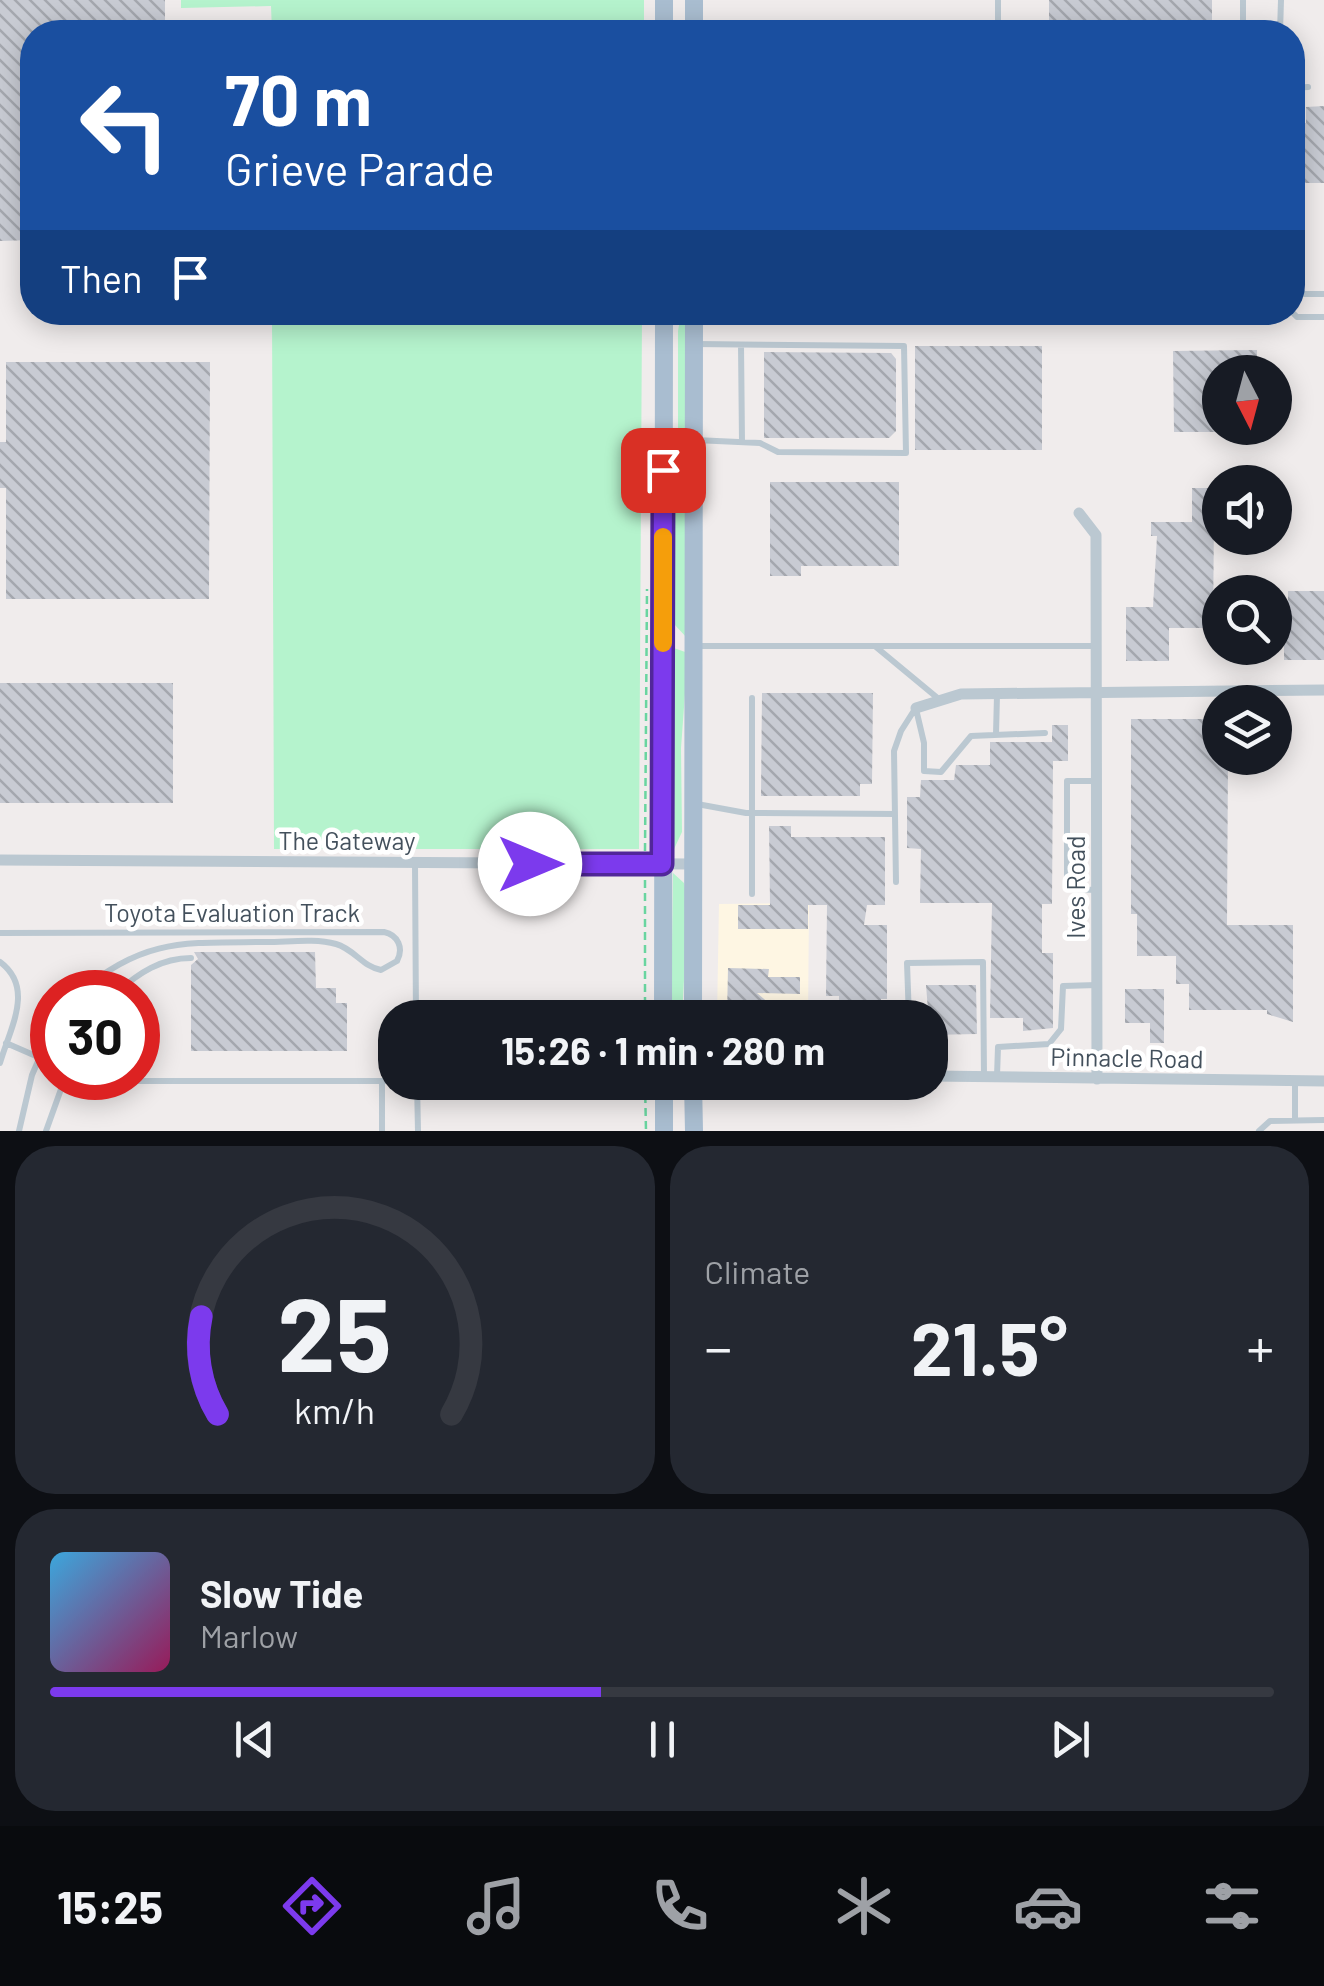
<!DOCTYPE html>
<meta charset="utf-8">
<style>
:root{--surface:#171b24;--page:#242831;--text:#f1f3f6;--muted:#9ea1a6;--line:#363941;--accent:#7c3aed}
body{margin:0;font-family:Barlow,sans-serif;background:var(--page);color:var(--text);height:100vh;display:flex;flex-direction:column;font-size:38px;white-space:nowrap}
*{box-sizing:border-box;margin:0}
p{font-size:32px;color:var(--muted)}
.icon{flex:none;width:55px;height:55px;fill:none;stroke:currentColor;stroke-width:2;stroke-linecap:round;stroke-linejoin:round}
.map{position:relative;height:1131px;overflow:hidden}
.side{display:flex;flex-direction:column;gap:15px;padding:15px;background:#0d0f14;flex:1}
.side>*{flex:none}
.guide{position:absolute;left:20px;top:20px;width:1285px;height:305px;border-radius:40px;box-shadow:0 5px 25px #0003;background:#1a4fa0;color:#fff;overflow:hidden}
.needle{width:65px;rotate:174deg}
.controls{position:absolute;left:1202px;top:355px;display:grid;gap:20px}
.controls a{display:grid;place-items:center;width:90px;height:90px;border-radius:50%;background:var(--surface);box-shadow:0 5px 25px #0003;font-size:50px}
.speed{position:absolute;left:30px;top:970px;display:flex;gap:20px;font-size:50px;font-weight:700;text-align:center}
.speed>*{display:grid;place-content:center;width:130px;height:130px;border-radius:50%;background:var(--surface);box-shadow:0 5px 25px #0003;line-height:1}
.speed .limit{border:15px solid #d22;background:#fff;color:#111}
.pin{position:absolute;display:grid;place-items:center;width:85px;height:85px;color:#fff;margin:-42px;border-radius:20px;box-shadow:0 5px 15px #0006}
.me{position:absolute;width:110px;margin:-55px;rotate:90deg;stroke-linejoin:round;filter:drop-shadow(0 0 8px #0008)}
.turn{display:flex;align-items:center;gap:35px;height:210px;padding:0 40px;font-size:45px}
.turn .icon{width:130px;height:130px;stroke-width:2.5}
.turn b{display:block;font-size:70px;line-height:85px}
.then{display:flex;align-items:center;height:95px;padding:0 40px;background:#0003;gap:20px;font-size:38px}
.big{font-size:75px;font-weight:700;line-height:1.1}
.side .card{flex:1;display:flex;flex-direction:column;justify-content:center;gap:15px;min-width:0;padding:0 35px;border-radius:40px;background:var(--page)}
.side .dial{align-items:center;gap:0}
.dial svg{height:260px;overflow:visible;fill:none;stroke:var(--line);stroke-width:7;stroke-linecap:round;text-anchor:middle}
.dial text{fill:var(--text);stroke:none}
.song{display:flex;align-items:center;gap:30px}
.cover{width:120px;height:120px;border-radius:15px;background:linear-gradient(135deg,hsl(200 70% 55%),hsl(330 70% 35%))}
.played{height:10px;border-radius:5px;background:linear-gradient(90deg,var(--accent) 45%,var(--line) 45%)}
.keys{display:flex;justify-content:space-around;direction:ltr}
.heat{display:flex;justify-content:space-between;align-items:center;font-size:55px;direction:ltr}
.side .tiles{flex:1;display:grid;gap:15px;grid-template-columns:1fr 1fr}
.card:last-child{grid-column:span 2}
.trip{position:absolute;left:378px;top:1000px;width:570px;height:100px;border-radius:40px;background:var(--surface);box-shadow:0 5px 25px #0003;font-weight:700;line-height:100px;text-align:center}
.tab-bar{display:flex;height:160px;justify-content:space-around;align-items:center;background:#090b0e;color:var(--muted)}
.tab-bar .icon{width:70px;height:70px}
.tab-bar .on{color:var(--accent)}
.tab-bar b{font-size:45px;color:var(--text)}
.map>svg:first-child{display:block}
.commercial{fill:#fef6e3}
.green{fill:#b5f3cd}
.building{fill:url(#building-back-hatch)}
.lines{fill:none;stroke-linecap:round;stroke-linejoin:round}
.path{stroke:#69d5a0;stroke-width:2.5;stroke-dasharray:8 5;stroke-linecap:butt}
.lane{stroke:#bbc8d1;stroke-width:6}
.street{stroke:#bbc8d1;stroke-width:11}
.primary{stroke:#a9bdd0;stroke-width:18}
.route-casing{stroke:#51269a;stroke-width:25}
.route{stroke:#7c3aed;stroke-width:18}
.slow{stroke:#f59e0b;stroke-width:18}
.labels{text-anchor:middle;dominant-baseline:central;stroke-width:9;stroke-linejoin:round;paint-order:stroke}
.street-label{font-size:25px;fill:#43505c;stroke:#fff}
</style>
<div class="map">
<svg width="1324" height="1131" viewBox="0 0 1324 1131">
<defs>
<pattern id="building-back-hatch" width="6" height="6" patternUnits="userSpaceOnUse" patternTransform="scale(2.5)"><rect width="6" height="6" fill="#c8cbd3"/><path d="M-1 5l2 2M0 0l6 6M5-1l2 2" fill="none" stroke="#a4a7ae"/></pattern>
</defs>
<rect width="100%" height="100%" fill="#f0ecec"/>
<!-- commercial -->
<path class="commercial" d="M809,903L808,1017L717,1018L719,904Z"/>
<!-- green -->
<path class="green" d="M181,0H644V32H272L271,6L181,8Z
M688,312L687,638L674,624L672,613V513L678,460V331L681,313Z
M272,313H642L639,849H274Z
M671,647L688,653L681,748L682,832L674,849Z
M673,873L684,883L688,906L682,1017L671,1018Z"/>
<!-- building -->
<path class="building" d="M0,0H165V32H32V240L0,241Z
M1049,0H1212V32H1049Z
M749,20H986V32H749Z
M1324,106V183H1292V123H1306V107Z
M915,346H1042V450H915Z
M1257,350V372H1220V432H1174L1173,351Z
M764,352L891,353L896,359V431L889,438H764Z
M6,362H210L209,599H6V488H0V442H6Z
M770,482H899V566H801V576H770Z
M1192,488H1218V516H1214L1213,628H1169V661H1126V607H1153L1157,536H1151V522H1192Z
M1288,591H1324V660H1284V636H1288Z
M0,683H173V803H0Z
M762,693H873L872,784H860V796H761Z
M1131,719H1220V758H1228L1227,925H1293V1022L1267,1014V1010H1189V984H1176V956H1137V914H1131Z
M1052,725H1068V761H1053L1052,904H1042V953H1053V1028L1023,1031V1018H990L992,903H920L921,849L907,848V797H920L921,780H954L956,765H990V742H1052Z
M769,826H791V837H885V905H867L864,925H887V999H881V1018H839V996H826L827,905H808V929H738V905H770Z
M194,952H315L316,988H336V1003H347V1051H191V965L198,959Z
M728,968L769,969L768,977H800V994L757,993L786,1018L727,1016Z
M926,985H976L977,1034L930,1035Z
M1125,989H1164V1043H1150V1023H1125Z"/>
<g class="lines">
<!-- path -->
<path class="path" d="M645,851L647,589
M645,1018V874
M645,1082L646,1131"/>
<!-- lane -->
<path class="lane" d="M998,0V32
M1243,0V32
M1280,32L1281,0
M1292,88L1308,87
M1292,253H1297L1298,276L1294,284
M1292,283L1304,294H1324
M761,312L769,319L970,316V312
M1292,312L1297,317H1324
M741,345L742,442
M695,440L760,443L778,452L906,453L904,346L696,344
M695,646H1097
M876,647L940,700
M752,698V894
M916,709L924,743V771L941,772L971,736L1045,733
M996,734L997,695
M1096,781H1067V889L1097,890
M697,804L746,813L895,814
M415,864L416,1018
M896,882L894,751L901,731L915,709
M0,933L384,932C398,935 404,948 397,961L381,970C363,967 354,949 336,944C315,938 288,942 267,942C186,943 145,937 80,992
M0,962C35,988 10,1028 0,1063
M117,992C139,973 161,958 191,958
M909,1018L907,963L983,962L984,1075
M6,1043L52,1063
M997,1076L998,1047L1049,1044L1061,1029L1063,986L1097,985
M81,1081H395
M417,1082L418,1131
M1295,1120V1082
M19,1131L32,1075L52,1029
M46,1131L65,1078
M382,1131V1081
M1259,1131L1270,1121L1324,1120"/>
<!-- street -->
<path class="street" d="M1079,513L1096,535L1097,1079
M916,708L961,694L1324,690
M0,860L693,864
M930,1076L1324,1081"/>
<!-- primary -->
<path class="primary" d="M664,32V0
M694,32V0
M663,1018L664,312
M693,1018L694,312
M664,1082V1131
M693,1082L694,1131"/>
</g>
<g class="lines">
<defs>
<path id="route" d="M530,864H662L663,470"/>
</defs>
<!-- route casing -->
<use href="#route" class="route-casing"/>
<!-- route -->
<use href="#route" class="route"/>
<!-- slow -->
<path class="slow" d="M663,643V537"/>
</g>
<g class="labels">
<!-- street labels -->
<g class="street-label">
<text x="347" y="840">The Gateway</text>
<text transform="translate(1075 887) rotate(-90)">Ives Road</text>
<text x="232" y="912">Toyota Evaluation Track</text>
<text transform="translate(1127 1057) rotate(1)">Pinnacle Road</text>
</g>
</g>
</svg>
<div class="controls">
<a><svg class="needle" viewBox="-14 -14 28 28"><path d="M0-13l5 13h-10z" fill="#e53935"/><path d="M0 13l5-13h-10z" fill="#9ea1a6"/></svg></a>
<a><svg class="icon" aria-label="sound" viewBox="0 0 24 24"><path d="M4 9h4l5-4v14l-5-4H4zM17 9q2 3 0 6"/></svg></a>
<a><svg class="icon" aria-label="search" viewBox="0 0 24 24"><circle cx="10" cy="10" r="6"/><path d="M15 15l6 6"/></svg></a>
<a><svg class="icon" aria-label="layers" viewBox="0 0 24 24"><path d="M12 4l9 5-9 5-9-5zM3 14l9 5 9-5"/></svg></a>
</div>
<div class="speed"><div class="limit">30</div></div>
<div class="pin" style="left:663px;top:470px;background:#d93025"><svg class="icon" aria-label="arrive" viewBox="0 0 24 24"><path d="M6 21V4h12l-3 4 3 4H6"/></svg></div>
<svg class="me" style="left:530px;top:864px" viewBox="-20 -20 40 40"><circle r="19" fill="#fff"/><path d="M0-13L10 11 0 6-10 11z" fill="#7c3aed"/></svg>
<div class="trip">15:26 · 1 min · 280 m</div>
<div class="guide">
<div class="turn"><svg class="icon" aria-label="left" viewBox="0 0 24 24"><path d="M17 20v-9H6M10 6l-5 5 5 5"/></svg><div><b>70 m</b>Grieve Parade</div></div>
<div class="then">Then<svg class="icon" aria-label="arrive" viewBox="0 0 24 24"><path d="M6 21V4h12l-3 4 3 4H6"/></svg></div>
</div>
</div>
<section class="side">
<div class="tiles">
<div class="card dial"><svg viewBox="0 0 100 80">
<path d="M14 69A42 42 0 1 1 86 69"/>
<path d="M14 69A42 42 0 0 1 9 39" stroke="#7c3aed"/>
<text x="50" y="56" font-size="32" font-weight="700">25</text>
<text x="50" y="72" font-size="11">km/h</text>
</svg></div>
<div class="card"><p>Climate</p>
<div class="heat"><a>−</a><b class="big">21.5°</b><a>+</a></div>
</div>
<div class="card">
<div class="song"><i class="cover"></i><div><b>Slow Tide</b><p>Marlow</p></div></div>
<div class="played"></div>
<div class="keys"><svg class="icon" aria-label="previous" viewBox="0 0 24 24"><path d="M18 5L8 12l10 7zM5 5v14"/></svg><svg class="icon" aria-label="pause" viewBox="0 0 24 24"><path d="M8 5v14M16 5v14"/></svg><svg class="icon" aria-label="next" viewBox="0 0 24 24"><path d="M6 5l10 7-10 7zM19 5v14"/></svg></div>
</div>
</div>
</section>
<nav class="tab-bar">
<b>15:25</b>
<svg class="icon on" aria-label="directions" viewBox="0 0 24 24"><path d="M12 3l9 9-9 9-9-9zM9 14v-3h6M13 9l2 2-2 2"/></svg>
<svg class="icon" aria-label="music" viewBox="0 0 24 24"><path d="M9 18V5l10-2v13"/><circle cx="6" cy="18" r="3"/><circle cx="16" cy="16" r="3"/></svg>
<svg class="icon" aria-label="phone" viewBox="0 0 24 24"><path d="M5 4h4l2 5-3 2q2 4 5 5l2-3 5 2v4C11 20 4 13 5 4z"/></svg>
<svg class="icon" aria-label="climate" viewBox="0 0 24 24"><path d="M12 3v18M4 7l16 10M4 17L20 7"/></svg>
<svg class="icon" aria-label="car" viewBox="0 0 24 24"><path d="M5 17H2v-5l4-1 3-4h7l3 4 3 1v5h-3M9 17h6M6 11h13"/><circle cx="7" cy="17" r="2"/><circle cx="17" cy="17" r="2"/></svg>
<svg class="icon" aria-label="filters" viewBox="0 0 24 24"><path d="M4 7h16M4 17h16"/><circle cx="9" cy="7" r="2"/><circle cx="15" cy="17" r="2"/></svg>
</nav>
